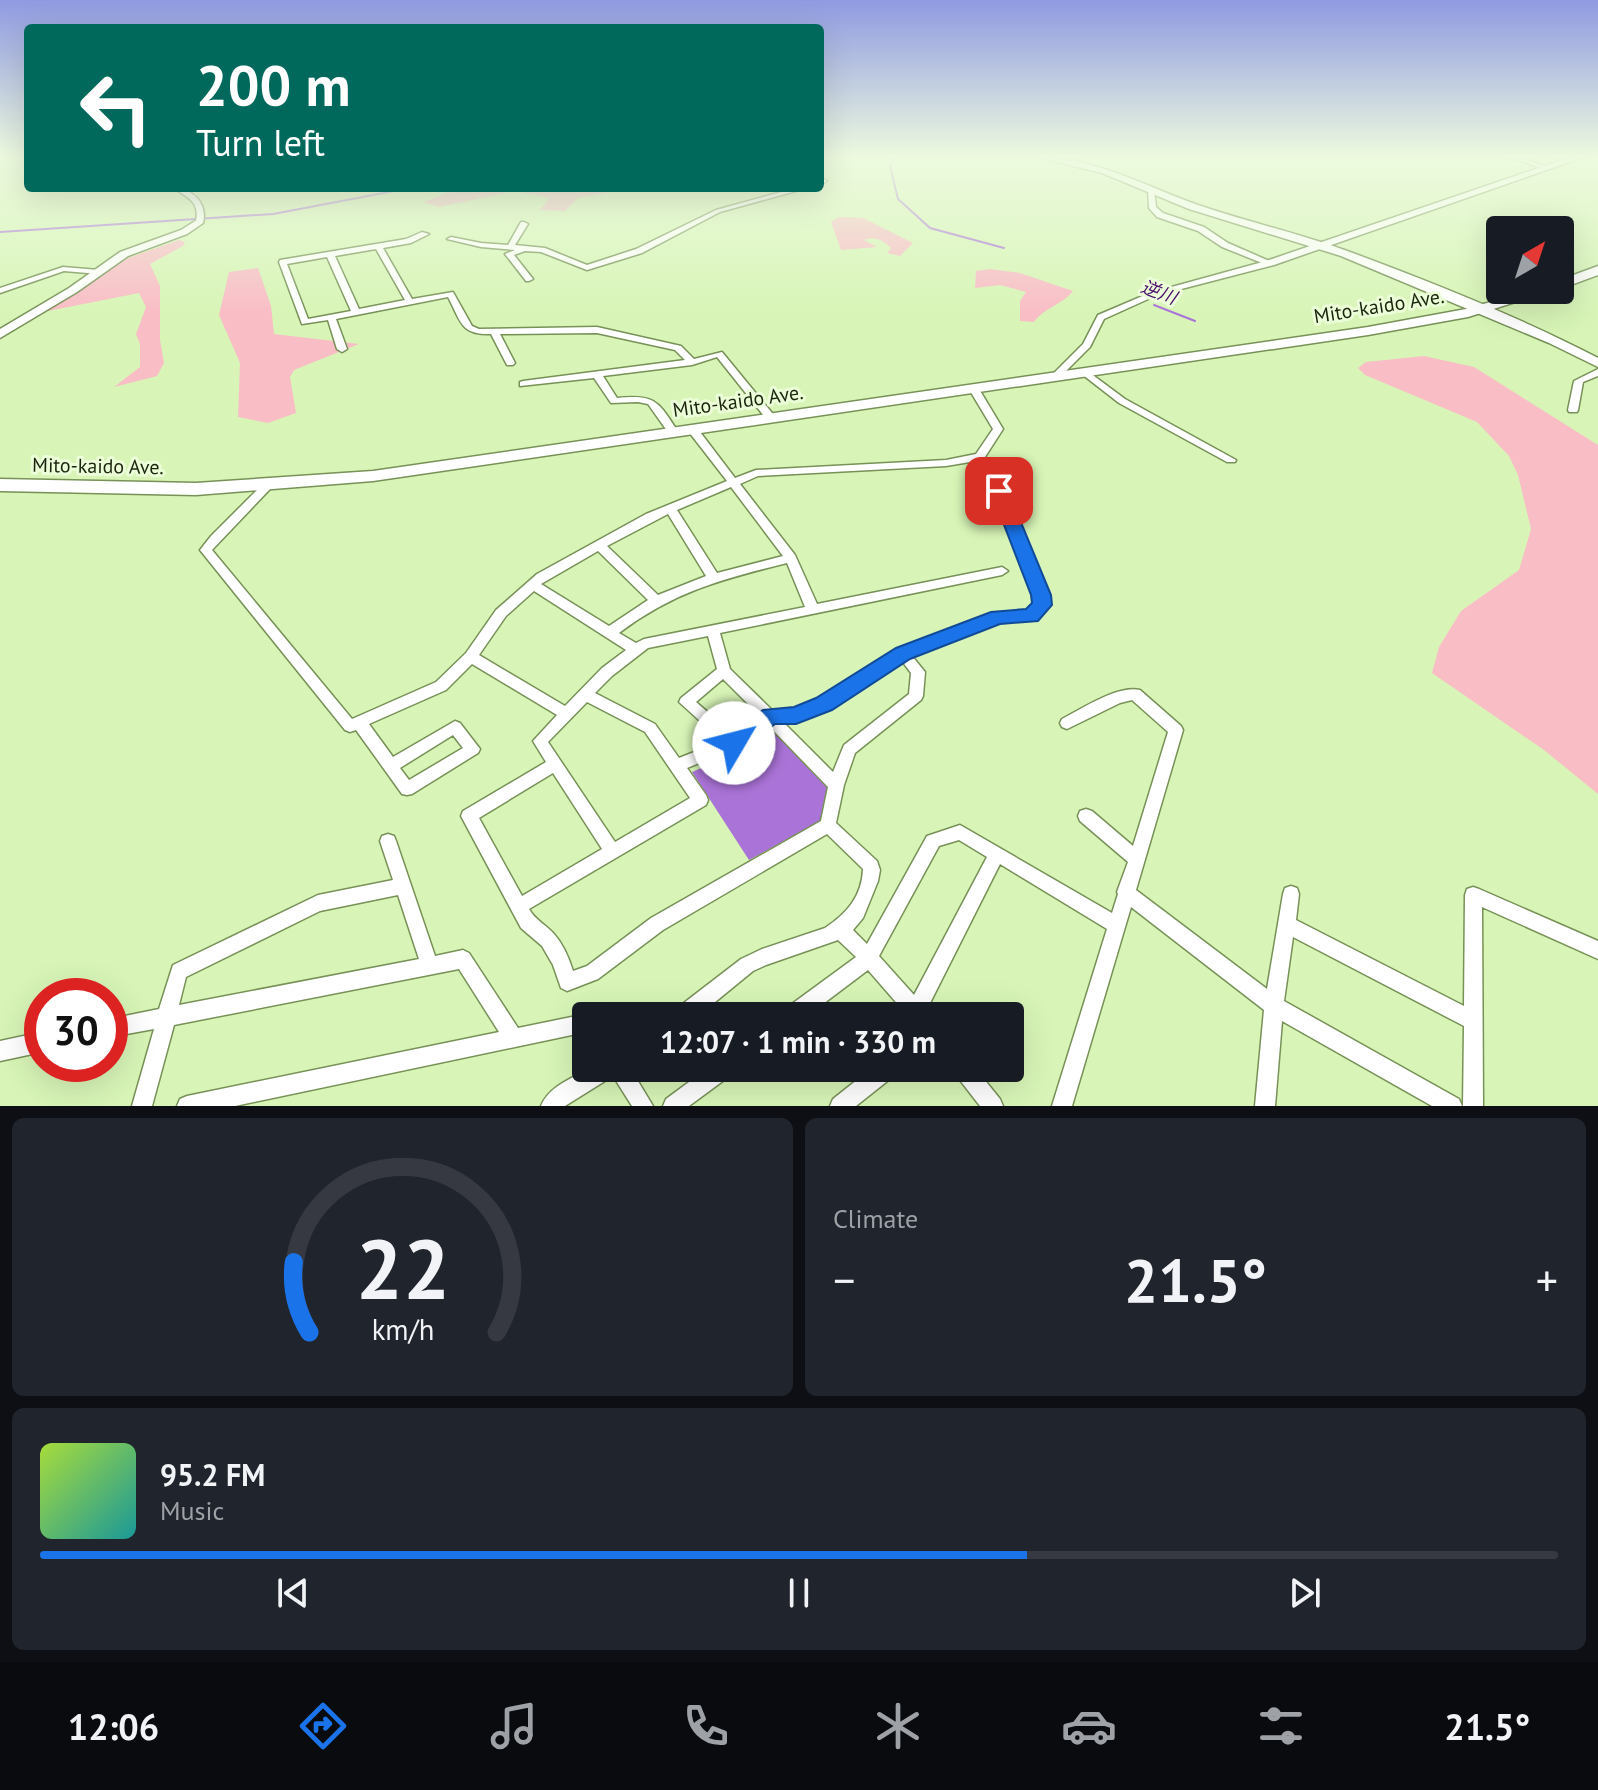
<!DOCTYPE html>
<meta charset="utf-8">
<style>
:root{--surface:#171b24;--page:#20242c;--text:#f1f3f6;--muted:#9ea1a6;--line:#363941;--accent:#1a73e8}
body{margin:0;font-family:"PT Sans","Noto Sans JP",sans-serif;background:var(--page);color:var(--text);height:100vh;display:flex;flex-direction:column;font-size:30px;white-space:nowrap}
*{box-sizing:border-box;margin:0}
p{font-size:26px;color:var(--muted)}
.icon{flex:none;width:44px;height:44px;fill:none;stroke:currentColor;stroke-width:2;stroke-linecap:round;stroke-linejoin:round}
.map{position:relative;height:1106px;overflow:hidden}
.side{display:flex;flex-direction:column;gap:12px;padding:12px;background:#0d0f14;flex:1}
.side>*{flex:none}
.top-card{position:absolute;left:24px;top:24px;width:800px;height:168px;border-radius:8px;box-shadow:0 8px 32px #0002;background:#00695c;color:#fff;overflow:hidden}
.needle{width:52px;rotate:39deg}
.fabs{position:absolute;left:1486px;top:216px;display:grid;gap:16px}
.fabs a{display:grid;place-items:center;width:88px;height:88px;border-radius:8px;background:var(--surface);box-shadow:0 8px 32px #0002;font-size:40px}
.speed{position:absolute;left:24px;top:978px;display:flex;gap:16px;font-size:40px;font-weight:700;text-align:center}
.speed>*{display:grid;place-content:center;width:104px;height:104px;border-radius:50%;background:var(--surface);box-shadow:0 8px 32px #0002;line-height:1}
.speed .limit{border:12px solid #d22;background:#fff;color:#111}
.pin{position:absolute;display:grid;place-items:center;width:68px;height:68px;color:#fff;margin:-34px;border-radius:16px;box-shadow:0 4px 12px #0006}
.me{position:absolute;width:88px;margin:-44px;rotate:53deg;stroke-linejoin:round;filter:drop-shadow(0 0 6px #0008)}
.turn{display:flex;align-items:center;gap:28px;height:168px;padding:0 40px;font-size:36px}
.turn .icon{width:104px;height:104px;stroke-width:2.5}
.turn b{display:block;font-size:56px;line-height:68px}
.big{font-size:60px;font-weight:700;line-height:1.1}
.side .card{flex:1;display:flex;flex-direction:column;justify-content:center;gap:12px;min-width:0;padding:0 28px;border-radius:12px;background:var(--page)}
.side .dial{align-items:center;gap:0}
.dial svg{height:208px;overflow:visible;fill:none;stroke:var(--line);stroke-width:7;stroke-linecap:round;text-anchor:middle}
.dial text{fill:var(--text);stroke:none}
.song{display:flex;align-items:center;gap:24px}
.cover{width:96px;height:96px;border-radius:12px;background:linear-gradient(135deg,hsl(80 70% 55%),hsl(180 70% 35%))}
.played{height:8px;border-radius:4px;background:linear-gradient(90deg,var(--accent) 65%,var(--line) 65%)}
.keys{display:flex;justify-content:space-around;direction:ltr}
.heat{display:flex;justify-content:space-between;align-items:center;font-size:44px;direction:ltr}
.side .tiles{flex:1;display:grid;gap:12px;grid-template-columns:1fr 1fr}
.card:last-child{grid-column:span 2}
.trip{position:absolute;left:572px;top:1002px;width:452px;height:80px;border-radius:8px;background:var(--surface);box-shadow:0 8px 32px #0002;font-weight:700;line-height:80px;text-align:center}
.dock{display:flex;height:128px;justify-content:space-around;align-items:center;background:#090b0e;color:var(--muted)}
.dock .icon{width:56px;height:56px}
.dock .active{color:var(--accent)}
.dock b{font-size:36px;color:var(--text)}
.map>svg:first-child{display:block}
.green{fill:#f9bdc6}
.water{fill:#aa73d7}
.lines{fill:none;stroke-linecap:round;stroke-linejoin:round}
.stream{stroke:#aa73d7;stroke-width:2}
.minor-casing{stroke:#779157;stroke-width:3}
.tertiary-casing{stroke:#779157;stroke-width:3}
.secondary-casing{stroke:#779157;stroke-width:3}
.trunk-casing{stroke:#779157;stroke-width:3}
.minor{fill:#fff;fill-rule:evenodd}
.tertiary{fill:#fff;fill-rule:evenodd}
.secondary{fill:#fff;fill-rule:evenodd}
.trunk{fill:#fff;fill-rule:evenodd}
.route{fill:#1a73e8;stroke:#114b97;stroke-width:2}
.labels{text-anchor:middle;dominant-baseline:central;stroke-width:6;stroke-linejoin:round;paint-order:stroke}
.far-water-label{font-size:18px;font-style:italic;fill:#480e6a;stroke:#ecfed9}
.street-label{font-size:20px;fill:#1b250d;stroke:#ecfed9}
</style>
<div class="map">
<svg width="1598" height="1106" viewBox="0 0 1598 1106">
<rect width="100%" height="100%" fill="#d8f5b7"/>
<!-- green -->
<path class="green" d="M490,188H630L578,198L565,211L540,210L550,198L515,191L439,207L423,202L450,192Z
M839,217L863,218L913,243L900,256L887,253L891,248C883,240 875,236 864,240L877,247L841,250L831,222Z
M179,240L185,242L183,246L150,264L160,286V340L164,363L157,376L114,387L140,367V344L136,334L146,307L139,293L43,312L117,262Z
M258,268L271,306L274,334L359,344L294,370L290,377L296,413L268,423L238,417L240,363L219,315L229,272Z
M990,269L1020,273L1073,291C1062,305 1045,307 1034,322L1020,321V301L1026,292L1000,285L975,288L976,271Z
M1424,356L1474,367L1598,445V794L1544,750L1432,673L1439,647L1461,611L1519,570L1531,529L1518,475L1509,456L1477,422L1365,375L1358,368L1366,362Z"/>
<!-- water -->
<path class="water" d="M771,724L829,787L823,820L749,860L692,772L738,752Z"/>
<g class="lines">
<!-- stream -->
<path class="stream" d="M895,158L890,166L898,199L930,228L1004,248
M0,232L273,214L410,188
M1154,305L1195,321"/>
<defs>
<path id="minor" d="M1512,158H1522L1549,168L1544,169Z
M820,180L824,179L827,181L820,185Z
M173,188C192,188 208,203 203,223L196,221C200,201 187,197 173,188Z
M796,188H807L720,212L642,253L587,270L541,252L525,251L514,255L533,279L529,281H526L505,254L515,250L481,247L447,239L451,237L481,243L508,245L521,222H524L528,224L515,245L545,248L587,265L636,249L716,210Z
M1151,188L1154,190L1156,207L1163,213L1204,227L1228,243L1274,263L1267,265L1222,247L1198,231L1157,217L1149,208L1148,190Z
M422,232L429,234L411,243L383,248L412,299L453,292L472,326L479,329L597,327L681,346L694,359L722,352L777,419L772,422L768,421L717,357L692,365L603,376L617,398C657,394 658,402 679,433L674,436L670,435L648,404L638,402L611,403L594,378L520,386V382L523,381L685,360L675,350L597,333L500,334L515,363L513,365H507L491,334C460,335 461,321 448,297L336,319L347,349L342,352L337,349L328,320L302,324L279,262L280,260L406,239ZM376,249L405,300L359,309L335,256ZM327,257L351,311L308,319L287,264Z
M63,267L99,270L103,272L99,274L64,271L0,293V288Z
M1159,289L1166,291L1104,319L1090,347L1057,380H1051V376L1083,344L1098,315Z
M1598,369V376L1583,382L1578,410L1577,412H1569L1568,410L1574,381Z
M1086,370L1125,399L1236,460L1235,462H1227L1119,403L1083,375V371Z
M974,386L979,389L1003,429L985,457L990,472L1005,491L1047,595L1048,605L1036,619L999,622L912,656L925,672L923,696L921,700L855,753L844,785L836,823L877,861L880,870L878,881L863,918L853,930L867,944L927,836L960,825L1112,913L1118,894L1117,892L1128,862L1080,821L1078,816L1080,811L1086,809L1092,811L1133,846L1168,732L1132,700L1120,703L1067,729L1062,727L1060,723L1062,719C1082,709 1117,685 1140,690L1181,726L1183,730L1136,890L1267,989L1283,894L1285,888L1291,886L1297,888L1299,894L1296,920L1464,1006L1465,895L1467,889L1473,887L1479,889L1598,941V959L1482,907L1483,1106H1463L1464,1026L1293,937L1284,1001L1459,1099L1462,1106H1432L1282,1021L1275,1106H1255L1264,1010L1131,907L1072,1106H1052L1107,929L1000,864L927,1009L929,1016H908L868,970L807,1016H783L785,1009L856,957L838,940L766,965L753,971L698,1016H674L676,1009L741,959L762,949L825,928C846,914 862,897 863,869L827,834L663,930L598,979L567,991L561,988L553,965L542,946L521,928L461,816L463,811L546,762L533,741L557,715L472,664L446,690L369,724L393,757L455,721L460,723L480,749L478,753L412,794L407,795L402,794L356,730L350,732L345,730L200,550L211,536L263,484H271L273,486L271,488L212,550L352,719L436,682L466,653L496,610L537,574L646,514L727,481L689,432V428H697L735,478L756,470L946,460L976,454L993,429L969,389ZM976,461L980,472L994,491L1035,595L1036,604L1028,612L993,614L898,650L819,700L795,709L772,710L730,669L720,633L1002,575L1008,571L1002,567L817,604L795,555L740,484L758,476L946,466ZM731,487L783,556L717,573L677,510ZM668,514L706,576L658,595L607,546ZM598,551L648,600L609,626L541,584ZM787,563L805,607L644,639L636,643L619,633C673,592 722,579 787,563ZM534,591L626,650L602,668L565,706L479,655L506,616ZM708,636L717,669L681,698L679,702L722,741L679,758L655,724L595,693L612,676L648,648ZM902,661L911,673L909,694L844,745L833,772L782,721C826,719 866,684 902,661ZM723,679L760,716L734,735L696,702ZM587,702L645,732L690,798L615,842L548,742ZM769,726L828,787L821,821L651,918L587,966L573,971C569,958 563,944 554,934C546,925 535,920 529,909L706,805L708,800L706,795L687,768L739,747ZM453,735L463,748L409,780L400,768ZM553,773L602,849L522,896L479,818ZM959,840L987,857L914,995L879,956L939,846Z
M388,834L394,836L396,841L435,956L463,950L469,953L518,1028L586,1014L592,1016H586V1032L235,1106H177L180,1099L187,1096L499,1032L459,969L174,1025L152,1106H132L154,1029L110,1037V1019L159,1009L173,965L318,895L393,880L380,841L382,836ZM398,895L419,959L179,1005L186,977L320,911Z
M42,1032V1052L0,1061V1041Z
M590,1068H630L653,1106H632L613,1076L565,1106H541C549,1086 573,1078 590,1068Z
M708,1068H734L731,1075L689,1106H663L666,1099Z
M872,1068H898L895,1075L856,1106H830L833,1099Z
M953,1068H975L1000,1099L1003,1106H980L956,1075Z"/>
<path id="tertiary" d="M1568,158H1581L1274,265L1162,294L1157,291L1266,261Z
M200,218L203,219V223L187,234L128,256L77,292L0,338V329L69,288L120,252L181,230Z"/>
<path id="secondary" d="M1041,158C1098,158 1146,187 1198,205C1248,222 1301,234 1350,252C1434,283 1519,317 1598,358V367L1549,343L1341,256L1189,209L1102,173Z"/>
<path id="trunk" d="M1598,266V275L1560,289V280Z
M1532,290H1554L1468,317L1368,335L373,481L196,495L0,491V479L196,483L373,471L1368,327L1466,309Z"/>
</defs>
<!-- minor casing -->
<use href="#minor" class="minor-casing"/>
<!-- tertiary casing -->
<use href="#tertiary" class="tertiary-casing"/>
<!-- secondary casing -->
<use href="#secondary" class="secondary-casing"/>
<!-- trunk casing -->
<use href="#trunk" class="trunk-casing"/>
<!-- minor -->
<use href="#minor" class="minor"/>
<!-- tertiary -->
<use href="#tertiary" class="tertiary"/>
<!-- secondary -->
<use href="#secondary" class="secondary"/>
<!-- trunk -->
<use href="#trunk" class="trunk"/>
</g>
<!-- sky -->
<linearGradient id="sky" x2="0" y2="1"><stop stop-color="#8f9ae1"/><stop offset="0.5" stop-color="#edfadf"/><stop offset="1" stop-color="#edfadf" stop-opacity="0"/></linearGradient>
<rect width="1598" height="313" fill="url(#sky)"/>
<!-- route -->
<path class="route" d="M999,486L1008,491L1051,595L1052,605L1038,621L1000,624L910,659L832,710L796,724H775L742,749H726L723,743L726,737L763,710L794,707L816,698L896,648L991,612L1026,609L1032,603L1031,595L991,491Z"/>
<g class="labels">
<!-- far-water labels -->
<g class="far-water-label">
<text transform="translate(1159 292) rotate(21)">逆川</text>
</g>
<!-- street labels -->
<g class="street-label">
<text transform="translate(1379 306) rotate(-9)">Mito-kaido Ave.</text>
<text transform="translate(738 401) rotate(-8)">Mito-kaido Ave.</text>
<text transform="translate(98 466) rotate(1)">Mito-kaido Ave.</text>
</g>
</g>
</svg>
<div class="fabs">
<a><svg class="needle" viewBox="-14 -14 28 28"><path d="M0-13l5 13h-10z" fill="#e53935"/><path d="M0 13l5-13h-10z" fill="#9ea1a6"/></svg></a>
</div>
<div class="speed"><div class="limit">30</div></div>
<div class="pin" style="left:999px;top:491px;background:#d93025"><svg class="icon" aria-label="arrive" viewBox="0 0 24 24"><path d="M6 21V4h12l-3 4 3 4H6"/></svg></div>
<svg class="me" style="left:734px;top:743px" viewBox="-20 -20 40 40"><circle r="19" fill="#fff"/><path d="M0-13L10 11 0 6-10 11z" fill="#1a73e8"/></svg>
<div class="trip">12:07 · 1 min · 330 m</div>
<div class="top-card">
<div class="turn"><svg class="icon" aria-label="left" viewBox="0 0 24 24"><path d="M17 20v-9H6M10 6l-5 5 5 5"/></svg><div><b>200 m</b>Turn left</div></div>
</div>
</div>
<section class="side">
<div class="tiles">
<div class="card dial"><svg viewBox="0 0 100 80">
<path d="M14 69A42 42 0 1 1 86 69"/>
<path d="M14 69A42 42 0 0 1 8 42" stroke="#1a73e8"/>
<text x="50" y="56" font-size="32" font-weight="700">22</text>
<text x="50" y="72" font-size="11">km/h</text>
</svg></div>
<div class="card"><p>Climate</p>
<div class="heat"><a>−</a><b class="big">21.5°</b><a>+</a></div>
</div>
<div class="card">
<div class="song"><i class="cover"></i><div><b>95.2 FM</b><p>Music</p></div></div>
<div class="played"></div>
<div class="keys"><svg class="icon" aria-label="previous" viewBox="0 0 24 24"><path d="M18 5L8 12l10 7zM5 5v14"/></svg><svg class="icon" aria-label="pause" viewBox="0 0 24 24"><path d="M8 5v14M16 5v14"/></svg><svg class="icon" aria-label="next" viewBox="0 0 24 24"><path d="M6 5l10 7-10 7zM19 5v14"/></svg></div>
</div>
</div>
</section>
<nav class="dock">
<b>12:06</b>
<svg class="icon active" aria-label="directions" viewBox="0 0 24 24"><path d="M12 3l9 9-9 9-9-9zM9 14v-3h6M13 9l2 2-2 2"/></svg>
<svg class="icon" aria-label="music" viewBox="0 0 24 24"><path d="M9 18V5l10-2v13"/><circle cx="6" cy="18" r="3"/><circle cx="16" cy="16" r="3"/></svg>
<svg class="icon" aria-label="phone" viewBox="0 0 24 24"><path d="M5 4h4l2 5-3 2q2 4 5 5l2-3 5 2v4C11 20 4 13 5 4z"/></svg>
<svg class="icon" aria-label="climate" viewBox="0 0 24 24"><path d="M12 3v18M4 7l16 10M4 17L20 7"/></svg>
<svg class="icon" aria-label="car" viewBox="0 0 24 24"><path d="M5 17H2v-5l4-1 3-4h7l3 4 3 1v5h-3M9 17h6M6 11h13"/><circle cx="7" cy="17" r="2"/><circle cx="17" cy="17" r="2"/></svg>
<svg class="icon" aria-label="filters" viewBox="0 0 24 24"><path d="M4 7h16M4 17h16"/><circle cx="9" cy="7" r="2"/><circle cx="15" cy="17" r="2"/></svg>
<b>21.5°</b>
</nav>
